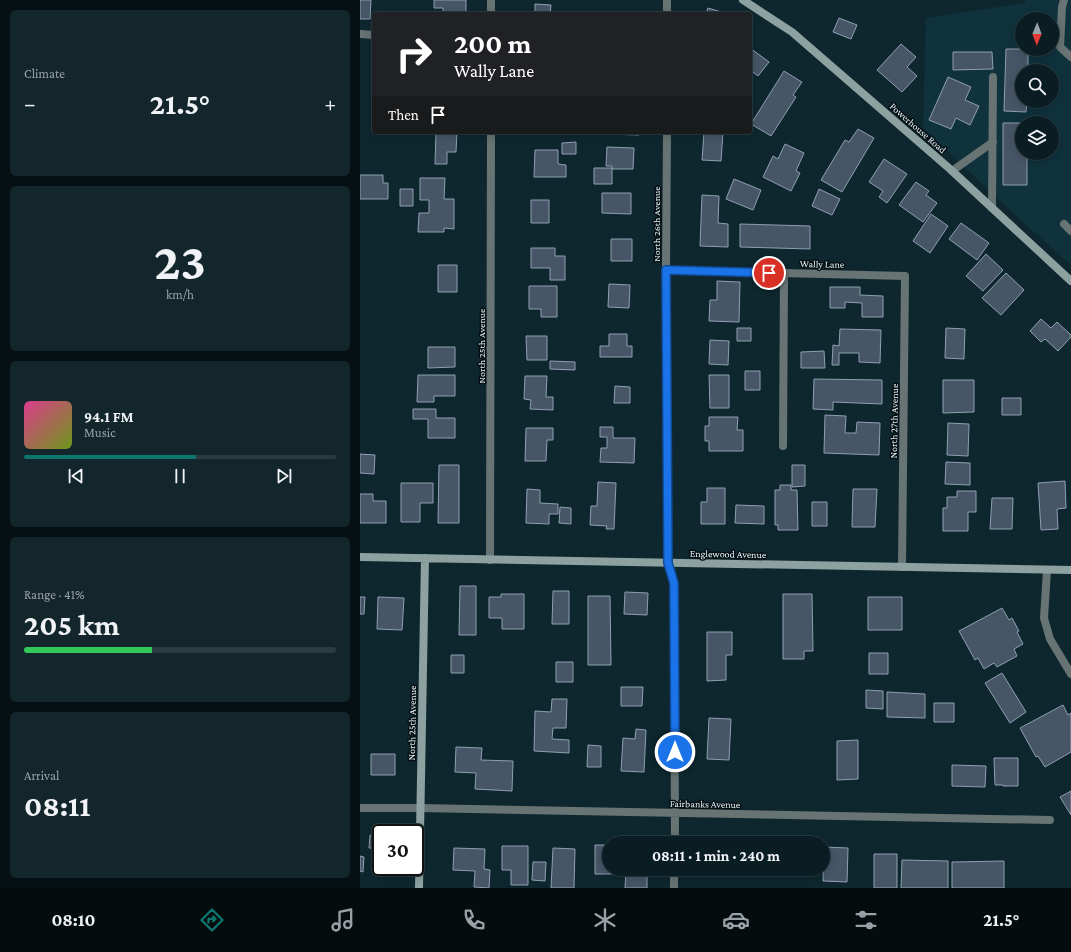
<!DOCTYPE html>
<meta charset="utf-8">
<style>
:root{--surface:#0a1d23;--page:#13262b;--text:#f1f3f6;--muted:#99a2a6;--line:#2a3b41;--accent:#0f766e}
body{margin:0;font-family:"Crimson Pro",serif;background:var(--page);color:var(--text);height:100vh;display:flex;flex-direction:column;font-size:15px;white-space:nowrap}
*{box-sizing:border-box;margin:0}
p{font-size:13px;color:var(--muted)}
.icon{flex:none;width:22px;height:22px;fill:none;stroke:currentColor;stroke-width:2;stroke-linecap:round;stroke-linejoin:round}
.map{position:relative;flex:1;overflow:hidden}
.side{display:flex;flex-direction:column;gap:10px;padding:10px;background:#061013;width:360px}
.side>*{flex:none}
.top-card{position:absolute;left:12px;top:12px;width:380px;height:122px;border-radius:4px;box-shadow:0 2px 10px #0003,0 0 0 1px var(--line);background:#202124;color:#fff;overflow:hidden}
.needle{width:26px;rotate:181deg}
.fabs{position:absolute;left:655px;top:12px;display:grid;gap:8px}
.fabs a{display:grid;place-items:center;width:44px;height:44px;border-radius:50%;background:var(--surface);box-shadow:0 2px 10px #0003,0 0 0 1px var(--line);font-size:20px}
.speed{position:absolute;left:12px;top:824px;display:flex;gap:8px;font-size:20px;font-weight:700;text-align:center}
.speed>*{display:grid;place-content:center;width:52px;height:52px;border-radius:50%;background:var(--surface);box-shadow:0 2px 10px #0003,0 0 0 1px var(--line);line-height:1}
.speed .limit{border:2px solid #111;border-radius:6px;background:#fff;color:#111}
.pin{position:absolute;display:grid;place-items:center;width:34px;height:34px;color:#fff;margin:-17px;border:2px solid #fff;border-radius:50%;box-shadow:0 1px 4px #0007}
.me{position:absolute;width:44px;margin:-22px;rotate:0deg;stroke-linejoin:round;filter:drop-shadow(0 0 3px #0008)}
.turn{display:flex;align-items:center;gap:14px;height:84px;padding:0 16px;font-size:18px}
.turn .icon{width:52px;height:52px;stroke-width:2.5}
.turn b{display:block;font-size:28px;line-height:34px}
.then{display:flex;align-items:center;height:38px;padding:0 16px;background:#0003;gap:8px;font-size:15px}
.big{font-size:30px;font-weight:700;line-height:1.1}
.side .card{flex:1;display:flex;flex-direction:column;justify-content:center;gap:6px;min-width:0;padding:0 14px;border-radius:6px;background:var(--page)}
.side .dial{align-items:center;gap:0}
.dial b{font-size:52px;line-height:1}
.song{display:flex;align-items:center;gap:12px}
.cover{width:48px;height:48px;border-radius:6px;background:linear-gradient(135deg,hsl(330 70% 55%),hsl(80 70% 35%))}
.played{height:4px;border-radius:2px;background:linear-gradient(90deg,var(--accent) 55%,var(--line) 55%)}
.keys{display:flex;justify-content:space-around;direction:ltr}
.heat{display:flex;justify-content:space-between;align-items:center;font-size:22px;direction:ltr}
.charge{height:6px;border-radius:3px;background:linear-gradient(90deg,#34c759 41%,var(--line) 0)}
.trip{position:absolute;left:242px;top:836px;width:228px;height:40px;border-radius:20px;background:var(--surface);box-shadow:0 2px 10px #0003,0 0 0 1px var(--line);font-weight:700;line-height:40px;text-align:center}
.tabs{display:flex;height:64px;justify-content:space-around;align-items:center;background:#040c0e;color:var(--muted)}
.tabs .icon{width:28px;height:28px}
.tabs .selected{color:var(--accent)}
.tabs b{font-size:18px;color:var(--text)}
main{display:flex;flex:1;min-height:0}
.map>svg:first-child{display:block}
.built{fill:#0f323d;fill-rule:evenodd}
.building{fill:#475667;stroke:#8f9fb3}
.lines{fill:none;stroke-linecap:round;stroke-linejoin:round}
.lane{stroke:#677473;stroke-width:8}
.street{stroke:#677473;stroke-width:8}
.secondary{stroke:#8da2a0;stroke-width:8}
.route-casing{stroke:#114b97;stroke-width:10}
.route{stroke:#1a73e8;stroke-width:7}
.labels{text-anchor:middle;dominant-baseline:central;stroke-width:3;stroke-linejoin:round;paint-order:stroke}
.street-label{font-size:10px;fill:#e6f5fa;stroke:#050e12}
</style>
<main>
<section class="side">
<div class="card"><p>Climate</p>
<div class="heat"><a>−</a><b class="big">21.5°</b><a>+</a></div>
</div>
<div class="card dial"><b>23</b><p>km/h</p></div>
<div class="card">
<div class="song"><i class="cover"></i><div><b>94.1 FM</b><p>Music</p></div></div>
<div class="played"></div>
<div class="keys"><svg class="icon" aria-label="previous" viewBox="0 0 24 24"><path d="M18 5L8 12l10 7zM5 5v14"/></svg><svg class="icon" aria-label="pause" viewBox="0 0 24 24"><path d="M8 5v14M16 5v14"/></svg><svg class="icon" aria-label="next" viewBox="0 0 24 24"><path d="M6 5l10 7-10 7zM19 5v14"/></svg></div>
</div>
<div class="card"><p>Range · 41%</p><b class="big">205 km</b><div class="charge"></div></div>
<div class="card"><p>Arrival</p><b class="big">08:11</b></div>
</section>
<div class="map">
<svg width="711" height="888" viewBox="0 0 711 888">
<rect width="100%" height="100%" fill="#0e272f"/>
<!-- built -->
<path class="built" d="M665,0H711V265L666,225L563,128L566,18L665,3ZM662,19H692V49H662ZM662,71H692V101H662ZM662,123H692V153H662Z"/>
<!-- building -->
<path class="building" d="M0,0H11L10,19H0Z
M74,0H106V14H83V8H74Z
M175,4L191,5L190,14H175Z
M348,8L368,14H346Z
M479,18L497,25L491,39L473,32Z
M541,44L556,57L547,67L557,76L542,92L517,70Z
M390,48L409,62L398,76L390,70Z
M646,49H668V71H662V101H667L666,112L644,111Z
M593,52H632L633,69L593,70Z
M424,71L442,82L433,95L436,97L411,136L391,124Z
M588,77L611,87L605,100L619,106L610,125L596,118L591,129L569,120Z
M643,123H662V153H667V185H643Z
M498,129L514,138L482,192L461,180L485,140L489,142Z
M76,132H97L96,152H87V164H75Z
M244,132H279V135L244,134Z
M344,132H363L361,161L342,160Z
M216,142V154H202V143Z
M425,144L444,153L436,171L440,173L431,191L403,177L413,156L418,159Z
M247,147L274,148L273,169H252V166H246Z
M175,150H198V164L206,165V177H174Z
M524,159L547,174L527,203L519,197L523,191L509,182Z
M234,168H252V184H234Z
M0,175H23V183H28V199H0Z
M60,178H85L84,199H94V229L84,228V232H58L59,213H69V200H60Z
M374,179L401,190L393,210L366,199Z
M556,182L569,191L566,195L577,203L563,222L539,205Z
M40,189H53V206H40Z
M459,189L480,199L472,215L452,206Z
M242,193H271V214L242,213Z
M342,195L359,196L358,223L368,224V247L340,246Z
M171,200H189V223H171Z
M571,214L588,226L570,253L553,241Z
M601,223L629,243L617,260L589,239Z
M380,224L450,226V249L380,247Z
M251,239H272V261H251Z
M171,248H195V256H205V280H190V268H171Z
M626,254L643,270L623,291L606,276Z
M78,265H97V292H78Z
M646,273L664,290L641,315L622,298Z
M357,281L380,282L379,322L349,321L350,300H357Z
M249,284L270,285L269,308L248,307Z
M169,286H197V317H181V309H169Z
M470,287H500V295L523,296V317H502V303L485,302V308H470Z
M681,319L691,328L697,322L711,335V337L698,351L685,339L681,342L670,331Z
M377,328H391V341H377Z
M586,328L605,329L604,359L585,358Z
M480,329L521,330L520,363L499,362V353H479V365H472L473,345L479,346Z
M249,334H267V346H272V357H240V346H249Z
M166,336H187V360H167Z
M350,340L369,341L368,365L349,364Z
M68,347H95V367L68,368Z
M464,351L465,368H441V352Z
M190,361L215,362V370L190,369Z
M385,371H400V390H385Z
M58,375H95V396H74V402H57Z
M349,375H369V408H350Z
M165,376H187L186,397H193V410L170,409L171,400L164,399Z
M454,379L522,380V404L473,402V410L453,409Z
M583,380H614V412L583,413Z
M255,386L270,387V403H254Z
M642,398H661V415H642Z
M53,409H76V418H95V438H68V419H53Z
M465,415L486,416L485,433H496L497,422L520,423L519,455L464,453Z
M349,417H378L377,430H383V451H349V441H345V426H349Z
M588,423L609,424L608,456L587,455Z
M240,427H253V438H275L274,463L240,462L241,448H247V437H240Z
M166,428H193V440H187L186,461H165Z
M0,454L15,455L14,474L0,473Z
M586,462L610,463V485L585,484Z
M79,465H99V523H78Z
M432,465H445V486L432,487Z
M705,481L706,508L697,509L698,529L681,530L678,483Z
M238,482L256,483L254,529H246L247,526L230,525L231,506H237Z
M41,483H73V503H60V522H41Z
M420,485H431V490H437L438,530H418V525H415V490H420Z
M347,488H365V524H341V502H347Z
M167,489L180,490V503L198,504V514H189V524L166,523Z
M493,489H517L515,527H492Z
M597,491H616V512H608V531H583V508H587V497H597Z
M0,494H13V501H26V523H0Z
M632,498H653L652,529H630Z
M452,502H467V526H452Z
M376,505L404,506V524L375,523Z
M200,507L211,508V524L199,523Z
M100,586H116V635H99Z
M193,591H209V624H192Z
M265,592L288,593L287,615L264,614Z
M141,594H164V629H142V618H129V597H141Z
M423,594H452L453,651H444V659H423Z
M228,596H250L251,665H228Z
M0,597H5L4,614H0Z
M18,597L44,598L42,630L17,629Z
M508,597H542V630H508Z
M642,608L649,620L652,618L659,631L657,632L663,644L654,649L657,656L637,667L634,663L624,669L618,658L615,660L599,631Z
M347,632H372V655H366V680L347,681Z
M509,653H528V674H509Z
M91,655H104V673H91Z
M196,662H213V682H196Z
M642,673L666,712L650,723L625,683Z
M261,687H283L282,706H261Z
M506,690L523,691V709L506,708Z
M527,692L565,694V718L527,717Z
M192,699H207L206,728H193L192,739L209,740V753L174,751L175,711L191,712Z
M574,703H594V722H574Z
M703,705L708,715L711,713V752L685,767L678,756L676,757L660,728Z
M349,718L371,719L369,760L347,759Z
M276,729L286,730L284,772L261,771L263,738L275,739Z
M498,740V779L477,780V741Z
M228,745L241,746V767H227Z
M96,747L122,748L121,760L153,761L152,791L115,789L116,773L95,772Z
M11,754H35V775H11Z
M634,758H658V786H643V785H635Z
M592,765L626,766L625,787L592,786Z
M711,791V815L700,797Z
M10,835H21V860H14L15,848H9Z
M235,845H249V869H252V874H235Z
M142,846H168V885H151V870H142Z
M464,847L488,848L487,882L463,881Z
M94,848L125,849L124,869L130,870L129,888L114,887L115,871L93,870Z
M193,848L215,849L214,888H191Z
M514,854H537V888H514Z
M0,856L4,857L3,872L0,871Z
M542,860L588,861V888H541Z
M644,861V888H592V862Z
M173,862H186L185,881L172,880Z
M340,869H388V872H340Z
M398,869H446V873H398Z
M266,871L287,872V888H265Z"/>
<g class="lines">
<!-- lane -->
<path class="lane" d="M704,0L702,7L700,47L711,57
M0,34L14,35
M592,171L633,142
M632,208L633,77
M704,224L711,231
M423,446L424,273"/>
<!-- street -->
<path class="street" d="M131,14V0
M307,14V0
M307,132L306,270L308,563L314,583L315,843
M306,270L545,276L542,567
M130,560L131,132
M687,570L684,618L690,639L711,674
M0,808H60L690,820
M314,888V869"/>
<!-- secondary -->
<path class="secondary" d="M383,0L432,32L590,169L711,281
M0,557L711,570
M59,888L65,558"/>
</g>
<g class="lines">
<defs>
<path id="route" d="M315,752L314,583L308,563L306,270L409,273"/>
</defs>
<!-- route casing -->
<use href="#route" class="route-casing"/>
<!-- route -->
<use href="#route" class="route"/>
</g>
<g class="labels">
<!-- street labels -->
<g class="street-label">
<text transform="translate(558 128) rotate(41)">Powerhouse Road</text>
<text transform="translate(296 224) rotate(-90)">North 26th Avenue</text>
<text transform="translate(462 264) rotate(1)">Wally Lane</text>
<text transform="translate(121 346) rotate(-90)">North 25th Avenue</text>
<text transform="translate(534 421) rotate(-89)">North 27th Avenue</text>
<text transform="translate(368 554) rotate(1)">Englewood Avenue</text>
<text transform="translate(52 723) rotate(-89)">North 25th Avenue</text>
<text transform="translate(345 804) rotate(1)">Fairbanks Avenue</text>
</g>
</g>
</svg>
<div class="fabs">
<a><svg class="needle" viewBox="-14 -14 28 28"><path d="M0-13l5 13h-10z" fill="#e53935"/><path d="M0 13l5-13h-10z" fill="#99a2a6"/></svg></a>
<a><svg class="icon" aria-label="search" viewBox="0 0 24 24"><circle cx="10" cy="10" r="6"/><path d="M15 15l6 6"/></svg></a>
<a><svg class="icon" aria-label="layers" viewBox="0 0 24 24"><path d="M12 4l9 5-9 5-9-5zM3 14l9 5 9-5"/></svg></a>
</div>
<div class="speed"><div class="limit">30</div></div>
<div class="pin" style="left:409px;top:273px;background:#d93025"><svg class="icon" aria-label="arrive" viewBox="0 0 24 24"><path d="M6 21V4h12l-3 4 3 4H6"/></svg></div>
<svg class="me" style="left:315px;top:752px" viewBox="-20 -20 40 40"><circle r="17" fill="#1a73e8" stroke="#fff" stroke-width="3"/><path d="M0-11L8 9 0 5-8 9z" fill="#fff"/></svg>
<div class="trip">08:11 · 1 min · 240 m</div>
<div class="top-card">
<div class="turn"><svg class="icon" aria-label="right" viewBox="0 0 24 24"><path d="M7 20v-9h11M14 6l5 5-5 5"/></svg><div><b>200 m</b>Wally Lane</div></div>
<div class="then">Then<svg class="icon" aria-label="arrive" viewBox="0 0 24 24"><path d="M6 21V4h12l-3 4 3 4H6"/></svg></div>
</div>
</div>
</main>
<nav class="tabs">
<b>08:10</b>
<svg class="icon selected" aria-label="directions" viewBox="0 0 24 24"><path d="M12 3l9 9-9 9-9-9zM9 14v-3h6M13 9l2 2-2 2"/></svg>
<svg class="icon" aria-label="music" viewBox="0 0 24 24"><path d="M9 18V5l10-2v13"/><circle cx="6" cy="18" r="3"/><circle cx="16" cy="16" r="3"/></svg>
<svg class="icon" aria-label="phone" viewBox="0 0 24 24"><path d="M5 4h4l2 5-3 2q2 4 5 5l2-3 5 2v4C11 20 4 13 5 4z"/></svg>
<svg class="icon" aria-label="climate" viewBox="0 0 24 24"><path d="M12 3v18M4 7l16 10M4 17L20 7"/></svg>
<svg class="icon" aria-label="car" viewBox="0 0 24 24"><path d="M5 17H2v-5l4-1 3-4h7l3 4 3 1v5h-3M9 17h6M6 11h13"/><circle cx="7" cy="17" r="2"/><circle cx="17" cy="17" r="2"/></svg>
<svg class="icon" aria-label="filters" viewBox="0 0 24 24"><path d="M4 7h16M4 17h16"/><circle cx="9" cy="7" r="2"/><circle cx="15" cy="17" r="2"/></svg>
<b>21.5°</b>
</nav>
